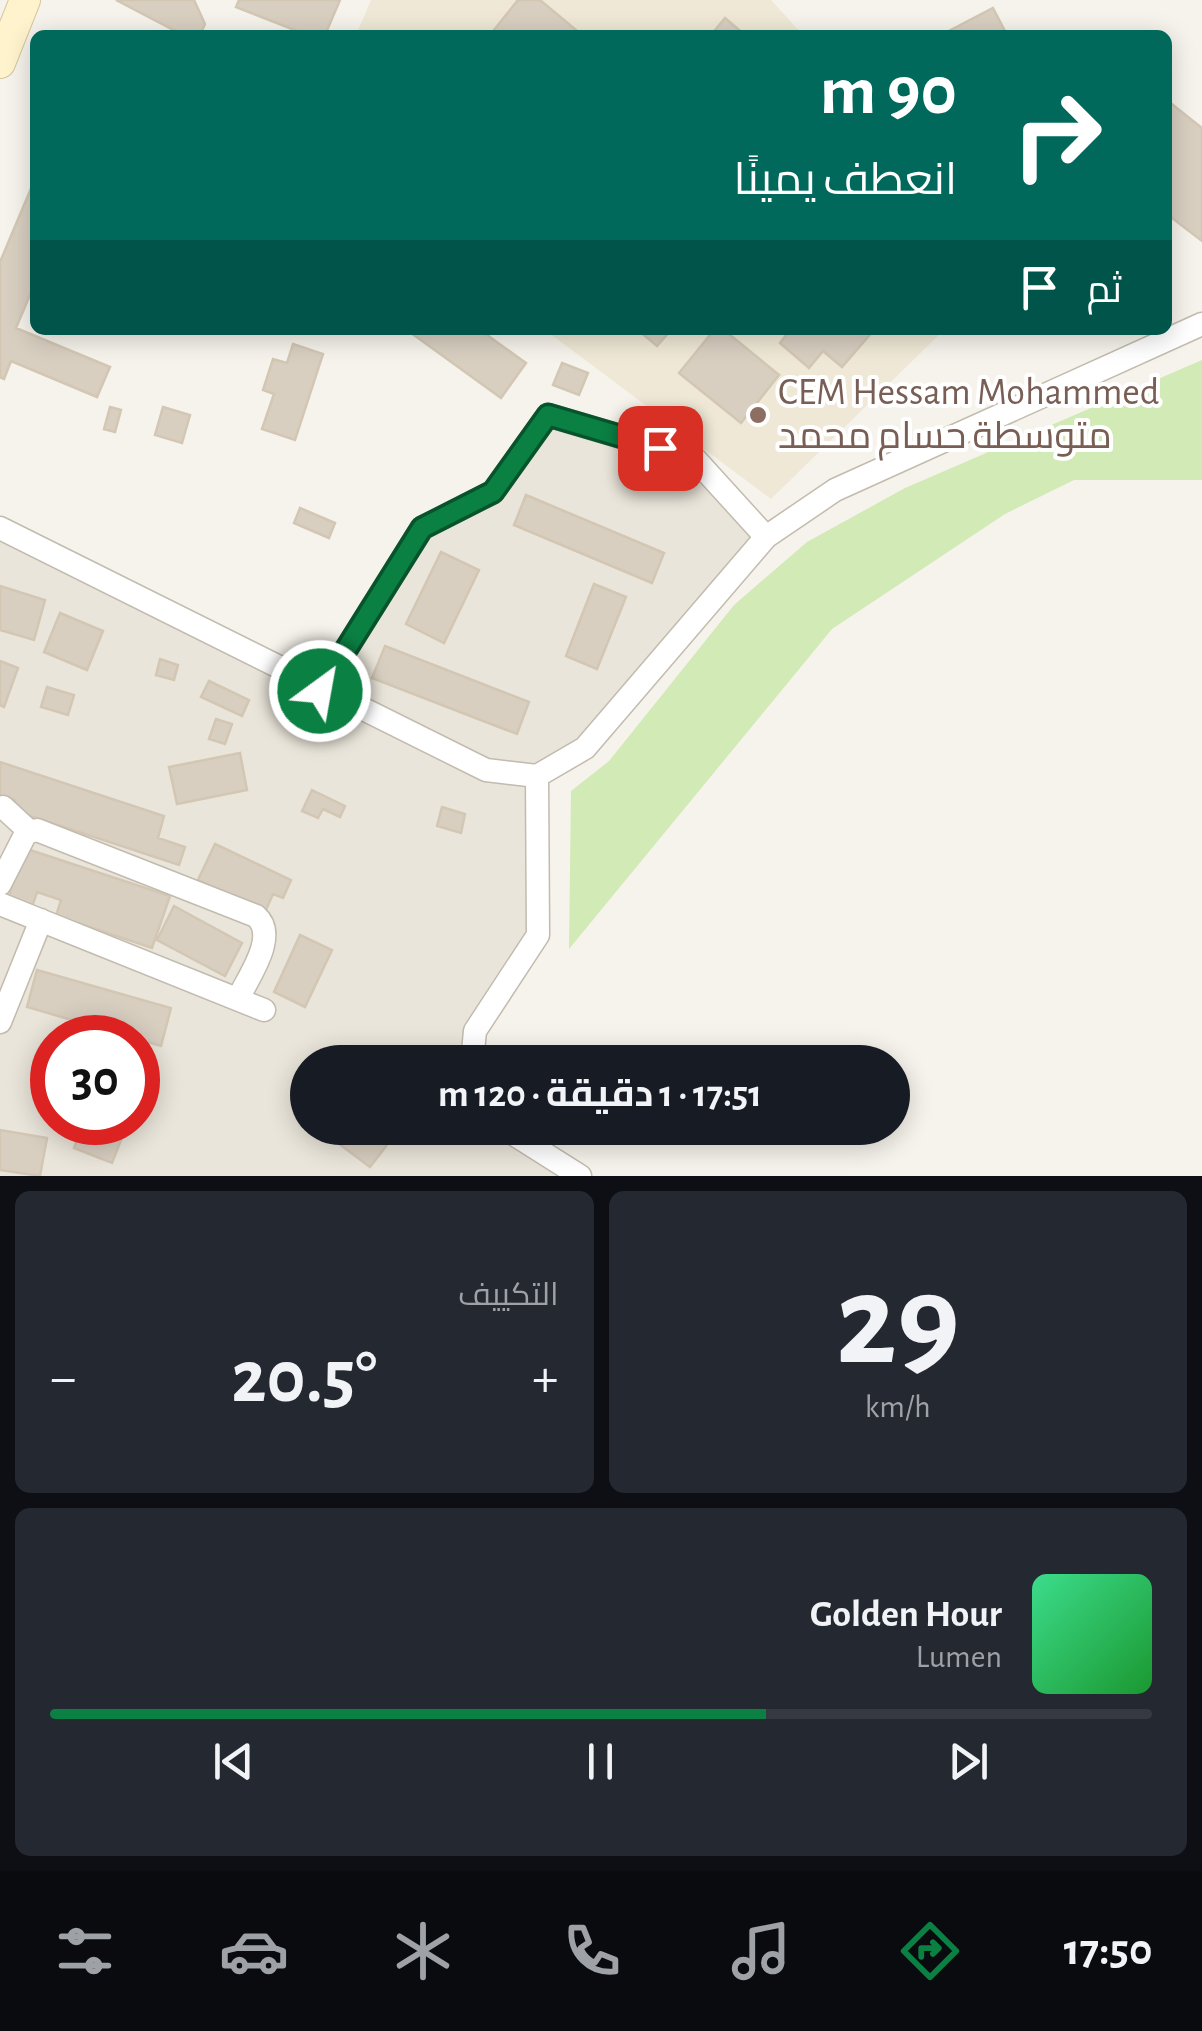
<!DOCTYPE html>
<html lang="ar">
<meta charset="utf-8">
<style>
:root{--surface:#171b24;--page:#242831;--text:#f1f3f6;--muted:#9ea1a6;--line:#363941;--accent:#0b8043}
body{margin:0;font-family:"Alegreya Sans",Cairo,sans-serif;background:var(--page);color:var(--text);direction:rtl;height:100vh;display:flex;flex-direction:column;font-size:38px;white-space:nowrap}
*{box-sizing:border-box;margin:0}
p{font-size:32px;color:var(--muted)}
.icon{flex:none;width:55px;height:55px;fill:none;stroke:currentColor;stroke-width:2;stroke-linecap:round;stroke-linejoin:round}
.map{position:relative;height:1176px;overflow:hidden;direction:ltr}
.sheet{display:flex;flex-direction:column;gap:15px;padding:15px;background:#0d0f14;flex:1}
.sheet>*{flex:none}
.guide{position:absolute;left:30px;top:30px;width:1142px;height:305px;border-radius:15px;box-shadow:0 5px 25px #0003;direction:rtl;background:#00695c;color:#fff;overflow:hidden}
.speed{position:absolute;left:30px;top:1015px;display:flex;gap:20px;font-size:50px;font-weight:700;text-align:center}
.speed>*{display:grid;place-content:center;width:130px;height:130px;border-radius:50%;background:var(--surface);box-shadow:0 5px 25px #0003;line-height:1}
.speed .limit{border:15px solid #d22;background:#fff;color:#111}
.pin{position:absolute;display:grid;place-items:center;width:85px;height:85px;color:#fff;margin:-42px;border-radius:20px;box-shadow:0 5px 15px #0006}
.me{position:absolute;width:110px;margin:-55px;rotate:32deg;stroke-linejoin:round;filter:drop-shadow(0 0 8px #0008)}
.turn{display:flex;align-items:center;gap:35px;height:210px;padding:0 50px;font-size:45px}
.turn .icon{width:130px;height:130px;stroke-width:2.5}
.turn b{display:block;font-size:70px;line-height:85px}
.then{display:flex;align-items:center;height:95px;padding:0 50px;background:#0003;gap:20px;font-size:38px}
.big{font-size:75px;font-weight:700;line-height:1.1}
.sheet .widget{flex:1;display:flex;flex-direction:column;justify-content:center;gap:15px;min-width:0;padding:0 35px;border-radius:15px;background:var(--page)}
.sheet .dial{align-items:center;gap:0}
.dial b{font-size:130px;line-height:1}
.song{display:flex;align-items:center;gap:30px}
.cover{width:120px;height:120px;border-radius:15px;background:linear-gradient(135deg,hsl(150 70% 55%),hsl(130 70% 35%))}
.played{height:10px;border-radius:5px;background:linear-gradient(90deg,var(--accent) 65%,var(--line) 65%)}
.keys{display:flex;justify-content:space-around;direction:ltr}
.heat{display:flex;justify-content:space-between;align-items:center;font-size:55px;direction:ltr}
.sheet .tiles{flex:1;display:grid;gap:15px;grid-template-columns:1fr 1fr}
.widget:last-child{grid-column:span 2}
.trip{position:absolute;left:290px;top:1045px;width:620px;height:100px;border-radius:50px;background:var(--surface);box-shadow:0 5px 25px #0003;font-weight:700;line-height:100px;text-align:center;direction:rtl}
.tab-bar{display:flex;height:160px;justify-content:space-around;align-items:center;background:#090b0e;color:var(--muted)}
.tab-bar .icon{width:70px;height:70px}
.tab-bar .selected{color:var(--accent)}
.tab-bar b{font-size:45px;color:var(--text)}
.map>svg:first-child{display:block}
.residential{fill:#eae5da;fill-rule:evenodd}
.education{fill:#efe8d6}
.green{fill:#d2eab5}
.building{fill:#d8cfc1;stroke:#d3c7b4;stroke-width:2.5}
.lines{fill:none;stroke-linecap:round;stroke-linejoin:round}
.minor-casing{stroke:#c2bbae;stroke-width:25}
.secondary-casing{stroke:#d6c79b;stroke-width:32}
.minor{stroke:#fff;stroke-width:22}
.secondary{stroke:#fff3cd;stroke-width:30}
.route-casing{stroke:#07532c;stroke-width:25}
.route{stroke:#0b8043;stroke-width:18}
.education-dot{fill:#8d6e63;stroke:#fff;stroke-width:4}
.labels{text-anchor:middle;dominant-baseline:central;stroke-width:8;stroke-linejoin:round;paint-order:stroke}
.education-label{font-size:38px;fill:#785e54;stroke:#fff;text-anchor:start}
</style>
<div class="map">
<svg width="1202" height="1176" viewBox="0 0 1202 1176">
<rect width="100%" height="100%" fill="#f6f3ec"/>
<!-- residential -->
<path class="residential" d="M543,421L695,459L766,537L585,748L537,776L538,935L475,1031L472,1062H308V1128H504L580,1176H0V528L320,691L422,528L493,492ZM52,1038H138V1122H52Z"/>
<!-- education -->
<path class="education" d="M371,0H771L803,35H356Z
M545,330H944L771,499Z"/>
<!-- green -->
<path class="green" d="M1202,360V480H1074L1005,514L832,629L569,949L571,791L609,761L734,605L807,542L905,488Z"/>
<!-- building -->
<path class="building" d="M116,0H194L205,24L200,35H183Z
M239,0H340L325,35H307L236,7Z
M518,0H540L582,35H490Z
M993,8L1007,35H941Z
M725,18L745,35H711Z
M1168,101L1202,128V241L1168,215Z
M35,179V283L16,328L110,367L97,397L11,361L4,379L0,377V262Z
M407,330H480L526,363L501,398Z
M638,330H671L657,346Z
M714,330H724L779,375L741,423L679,373Z
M790,330H874L842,367L823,351L809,368L780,343Z
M293,344L323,354L295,440L262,429L274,394L263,390L273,359L287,363Z
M562,363L588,373L579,395L553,385Z
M110,407L121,410L115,432L104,429Z
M163,407L190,415L182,443L155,435Z
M526,495L664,553L652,583L514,525Z
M300,508L335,523L329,538L294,523Z
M441,552L479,570L444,643L406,624Z
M594,584L626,597L597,669L566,656Z
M0,586L45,600L34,640L0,630Z
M60,613L103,631L87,670L44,652Z
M385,646L529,702L517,734L372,678Z
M160,659L178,665L174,680L156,675Z
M0,661L18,668L4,707L0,705Z
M209,681L249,700L242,716L201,697Z
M47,687L74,695L68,715L41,707Z
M216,719L232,724L225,744L209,739Z
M240,753L247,790L177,804L169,767Z
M0,762L164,816L158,838L185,847L179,865L12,810L15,800L0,795Z
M312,790L345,806L340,817L323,809L318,818L302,811Z
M442,807L465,814L461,833L437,826Z
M215,844L291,880L283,898L273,894L265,912L198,880Z
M24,848L170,896L152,948L56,916L61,900L37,892L32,907L8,899Z
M174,906L242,943L225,976L157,940Z
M300,935L332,950L305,1007L274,992Z
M37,970L171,1008L161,1046L27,1007Z
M84,1122H128L112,1163L74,1148Z
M331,1128H400L370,1167L326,1134Z
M0,1130L47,1138L40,1176L0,1170Z"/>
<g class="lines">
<defs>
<path id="minor" d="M0,528L486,770L537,776L585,748L766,537L835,490L1202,324
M320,691L422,528L493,492L548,415L695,459L766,537
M3,807L29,831
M0,884L26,833L37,830L256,916C279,936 248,977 238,999
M0,904L264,1010
M0,1022L41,920
M472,1062L475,1031L538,935L537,776
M504,1128L580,1176"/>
<path id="secondary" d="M0,63L25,0"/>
</defs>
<!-- minor casing -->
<use href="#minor" class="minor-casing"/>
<!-- secondary casing -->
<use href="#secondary" class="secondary-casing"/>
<!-- minor -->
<use href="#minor" class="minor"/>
<!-- secondary -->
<use href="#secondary" class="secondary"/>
</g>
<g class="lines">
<defs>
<path id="route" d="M320,691L422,528L493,492L548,415L660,448"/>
</defs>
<!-- route casing -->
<use href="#route" class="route-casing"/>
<!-- route -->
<use href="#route" class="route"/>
</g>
<!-- markers -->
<circle class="education-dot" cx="758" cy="415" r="10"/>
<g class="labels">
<!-- education labels -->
<g class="education-label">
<text x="778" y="393">CEM Hessam Mohammed<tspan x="778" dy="44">متوسطة حسام محمد</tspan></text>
</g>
</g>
</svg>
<div class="speed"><div class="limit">30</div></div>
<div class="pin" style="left:660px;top:448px;background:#d93025"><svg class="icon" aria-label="arrive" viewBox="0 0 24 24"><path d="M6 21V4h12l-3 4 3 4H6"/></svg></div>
<svg class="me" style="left:320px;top:691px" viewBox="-20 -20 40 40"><circle r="17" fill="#0b8043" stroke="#fff" stroke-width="3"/><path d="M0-11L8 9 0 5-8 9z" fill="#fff"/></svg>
<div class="trip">17:51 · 1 دقيقة · 120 m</div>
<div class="guide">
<div class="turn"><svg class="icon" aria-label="right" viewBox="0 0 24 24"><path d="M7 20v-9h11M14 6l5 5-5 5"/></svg><div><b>90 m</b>انعطف يمينًا</div></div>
<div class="then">ثم<svg class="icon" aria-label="arrive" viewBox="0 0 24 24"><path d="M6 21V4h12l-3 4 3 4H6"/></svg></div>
</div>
</div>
<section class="sheet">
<div class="tiles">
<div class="widget dial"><b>29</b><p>km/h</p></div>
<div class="widget"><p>التكييف</p>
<div class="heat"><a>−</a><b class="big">20.5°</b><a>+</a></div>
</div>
<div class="widget">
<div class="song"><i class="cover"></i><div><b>Golden Hour</b><p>Lumen</p></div></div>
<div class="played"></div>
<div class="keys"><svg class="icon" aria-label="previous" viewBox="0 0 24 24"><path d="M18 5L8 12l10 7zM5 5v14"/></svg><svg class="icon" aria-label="pause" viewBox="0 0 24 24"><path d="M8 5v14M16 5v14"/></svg><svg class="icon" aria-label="next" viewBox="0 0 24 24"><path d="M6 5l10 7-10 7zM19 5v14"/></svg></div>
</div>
</div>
</section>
<nav class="tab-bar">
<b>17:50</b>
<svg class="icon selected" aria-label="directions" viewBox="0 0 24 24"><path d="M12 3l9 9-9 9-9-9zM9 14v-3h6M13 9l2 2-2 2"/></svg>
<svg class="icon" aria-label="music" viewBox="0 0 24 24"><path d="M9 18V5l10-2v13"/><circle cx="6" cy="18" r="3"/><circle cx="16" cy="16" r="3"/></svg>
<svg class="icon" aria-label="phone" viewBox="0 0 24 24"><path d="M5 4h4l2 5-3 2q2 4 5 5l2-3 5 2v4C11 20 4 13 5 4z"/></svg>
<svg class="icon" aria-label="climate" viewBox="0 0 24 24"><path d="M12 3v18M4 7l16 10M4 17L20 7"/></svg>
<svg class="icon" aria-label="car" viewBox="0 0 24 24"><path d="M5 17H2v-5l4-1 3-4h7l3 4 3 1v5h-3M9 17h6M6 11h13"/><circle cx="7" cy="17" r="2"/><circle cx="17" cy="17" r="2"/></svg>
<svg class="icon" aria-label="filters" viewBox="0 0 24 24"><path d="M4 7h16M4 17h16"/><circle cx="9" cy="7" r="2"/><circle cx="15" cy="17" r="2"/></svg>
</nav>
